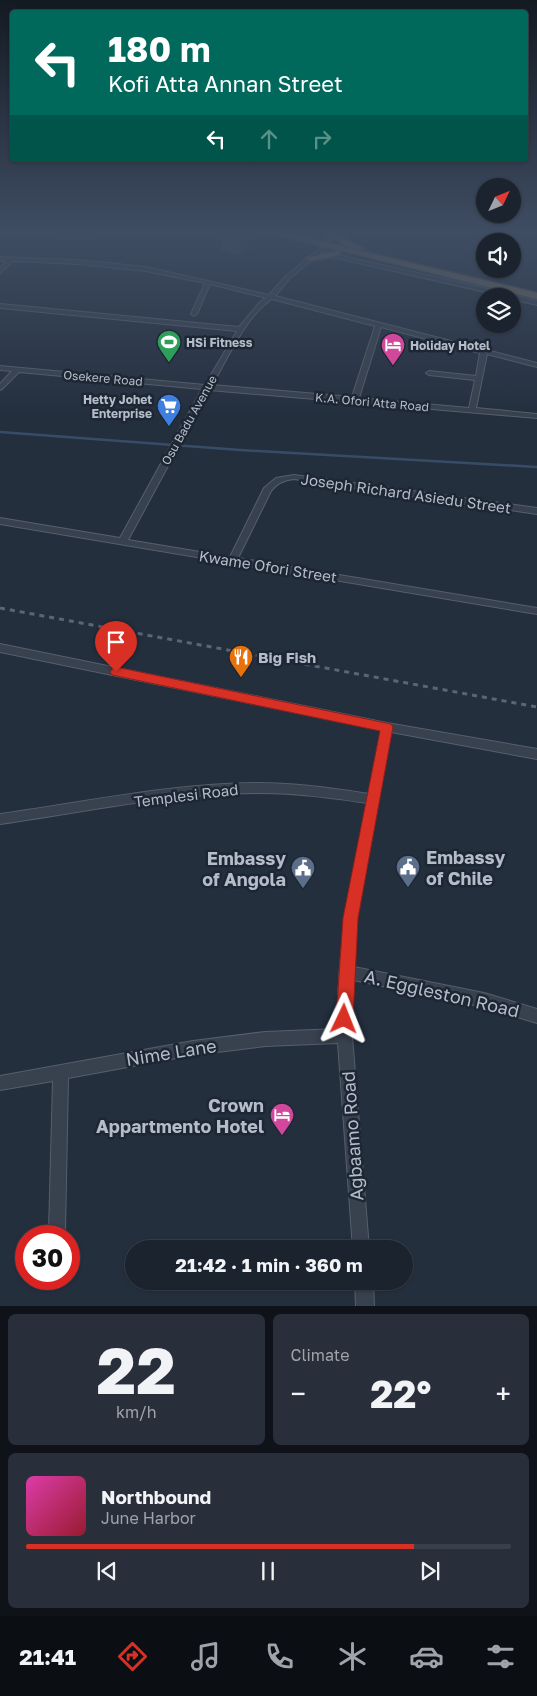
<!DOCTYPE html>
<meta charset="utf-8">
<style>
:root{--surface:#1b232e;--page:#282f3a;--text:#f1f3f6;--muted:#a0a4aa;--line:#39404a;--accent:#d93025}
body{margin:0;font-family:"Golos Text",sans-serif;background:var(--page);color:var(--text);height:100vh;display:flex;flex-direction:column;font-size:19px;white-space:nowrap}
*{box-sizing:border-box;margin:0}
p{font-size:16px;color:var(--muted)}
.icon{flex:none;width:28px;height:28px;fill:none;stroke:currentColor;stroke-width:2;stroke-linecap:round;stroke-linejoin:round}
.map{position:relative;height:1306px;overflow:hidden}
.details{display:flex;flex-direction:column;gap:8px;padding:8px;background:#0f1319;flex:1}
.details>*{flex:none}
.top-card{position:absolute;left:10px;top:10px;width:518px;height:152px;border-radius:5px;box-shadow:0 1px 4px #0004,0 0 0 1px var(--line);background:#00695c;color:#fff;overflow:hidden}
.needle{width:32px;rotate:47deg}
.controls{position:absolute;left:476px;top:178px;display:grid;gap:10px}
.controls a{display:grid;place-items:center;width:45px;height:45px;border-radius:50%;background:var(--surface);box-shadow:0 1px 4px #0004,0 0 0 1px var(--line);font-size:25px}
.speed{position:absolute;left:15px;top:1225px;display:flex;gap:10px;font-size:25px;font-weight:700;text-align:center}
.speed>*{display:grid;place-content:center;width:65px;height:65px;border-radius:50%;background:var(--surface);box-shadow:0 1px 4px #0004,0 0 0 1px var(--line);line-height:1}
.speed .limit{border:8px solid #d22;background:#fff;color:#111}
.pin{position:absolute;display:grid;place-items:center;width:42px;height:42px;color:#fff;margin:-51px -21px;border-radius:50% 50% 50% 0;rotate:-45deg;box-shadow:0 0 5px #0007}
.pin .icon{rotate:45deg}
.me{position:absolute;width:55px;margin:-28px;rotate:2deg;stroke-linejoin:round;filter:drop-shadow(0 0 4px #0008)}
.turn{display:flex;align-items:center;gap:18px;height:105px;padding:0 15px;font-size:22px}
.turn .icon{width:65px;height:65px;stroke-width:2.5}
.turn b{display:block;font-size:35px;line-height:42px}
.lanes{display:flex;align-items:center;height:48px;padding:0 15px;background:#0003;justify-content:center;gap:25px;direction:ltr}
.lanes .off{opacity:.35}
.big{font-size:38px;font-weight:700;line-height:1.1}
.details .card{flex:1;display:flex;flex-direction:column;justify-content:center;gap:8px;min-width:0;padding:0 18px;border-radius:8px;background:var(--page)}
.details .dial{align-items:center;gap:0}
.dial b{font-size:65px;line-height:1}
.song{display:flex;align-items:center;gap:15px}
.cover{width:60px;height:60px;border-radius:8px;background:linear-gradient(135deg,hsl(320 70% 55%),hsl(350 70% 35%))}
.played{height:5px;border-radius:2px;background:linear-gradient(90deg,var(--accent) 80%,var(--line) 80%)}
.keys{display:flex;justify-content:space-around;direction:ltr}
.heat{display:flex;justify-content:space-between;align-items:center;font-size:28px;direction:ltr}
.details .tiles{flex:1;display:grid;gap:8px;grid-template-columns:1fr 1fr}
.card:last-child{grid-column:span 2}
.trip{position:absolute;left:125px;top:1240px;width:288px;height:50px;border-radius:25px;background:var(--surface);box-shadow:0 1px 4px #0004,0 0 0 1px var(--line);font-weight:700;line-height:50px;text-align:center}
.dock{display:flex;height:80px;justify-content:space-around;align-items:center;background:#0b0e12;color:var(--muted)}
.dock .icon{width:35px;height:35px}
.dock .selected{color:var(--accent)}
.dock b{font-size:22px;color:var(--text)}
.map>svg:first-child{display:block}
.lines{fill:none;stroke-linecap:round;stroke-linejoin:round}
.stream{stroke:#394c67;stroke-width:2.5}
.minor-casing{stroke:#565f6c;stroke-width:2}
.major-casing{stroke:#414a57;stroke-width:3}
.highway-casing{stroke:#434c59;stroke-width:3}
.minor{fill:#38414e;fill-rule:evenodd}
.major{fill:#56606e;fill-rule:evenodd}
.highway{fill:#746855;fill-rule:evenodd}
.rail{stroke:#5a6575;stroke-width:3;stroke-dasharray:5 5;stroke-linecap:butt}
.wall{fill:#3b4654}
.shaded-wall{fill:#303945}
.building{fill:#455162;stroke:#303945}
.route{fill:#d93025;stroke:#8d1f18}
.labels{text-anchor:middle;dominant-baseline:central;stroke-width:5;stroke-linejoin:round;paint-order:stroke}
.far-poi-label{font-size:12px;font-weight:bold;fill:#b4bcc9;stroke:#1d2633;text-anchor:start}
.far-street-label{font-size:12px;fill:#b4bcc9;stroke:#1d2633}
.street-label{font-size:15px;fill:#b4bcc9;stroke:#1d2633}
.poi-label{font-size:15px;font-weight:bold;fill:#b4bcc9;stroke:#1d2633;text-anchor:start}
.near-poi-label{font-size:18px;font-weight:bold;fill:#b4bcc9;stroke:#1d2633;text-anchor:end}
.near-street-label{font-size:18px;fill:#b4bcc9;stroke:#1d2633}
</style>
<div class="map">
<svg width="537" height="1306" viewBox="0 0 537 1306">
<rect width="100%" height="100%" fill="#242f3e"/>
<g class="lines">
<!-- stream -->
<path class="stream" d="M0,432L240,450L537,467"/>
<defs>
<path id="minor" d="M0,232L96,233L99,235L96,237L0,235Z
M324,245L327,247L326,248L290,278L275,296L537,363V367L487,354L476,408L537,414V418L209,390L128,540L230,557L264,488L276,478L294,475L537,508V514L294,479C284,480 277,483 271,491L238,558L537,608V614L0,524V518L120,538L202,389L19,372L2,389L0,390V384L12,371L0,370V366L205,385L237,331L0,308V304L239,327L260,302L266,298L210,284L197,314L194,316L191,314L205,283L146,271L77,264L13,261L0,273V268L7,261H0V257L77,260L146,267L269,295L286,276ZM272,299L375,326L352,397L212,385C228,358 245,317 272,299ZM381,327L480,353L476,376L429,371L426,373L429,375L475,380L469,408L359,398Z
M325,252L510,294L537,301V305L512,299V296H503L323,255V253Z
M0,644L387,723L537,749V759L391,732L357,918L354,967L484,993L537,1009V1023L484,1007L353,980L351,1002L352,1036L369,1249H353L338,1043L265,1046L193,1055L68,1078L65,1231L63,1236H51L49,1231L53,1081L0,1090V1076L193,1041L265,1032L338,1029C336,952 352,878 367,803C332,798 296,793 261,793C175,792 85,812 0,824V814C86,802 173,783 259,783C296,783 332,788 369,794L381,730L0,652Z
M355,1281H373L374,1306H356Z"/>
<path id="major" d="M331,232H338L326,248H322L321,247Z"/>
<path id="highway" d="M266,232H282L295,236V232H328L298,236L537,293V299Z
M333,232H341L345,239L363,248L359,250C347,247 338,244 333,232Z
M337,251H340V255L310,261L306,258Z"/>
</defs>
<!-- minor casing -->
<use href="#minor" class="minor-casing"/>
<!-- major casing -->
<use href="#major" class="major-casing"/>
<!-- highway casing -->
<use href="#highway" class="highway-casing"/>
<!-- minor -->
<use href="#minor" class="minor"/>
<!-- major -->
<use href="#major" class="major"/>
<!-- highway -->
<use href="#highway" class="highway"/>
<!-- rail -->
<path class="rail" d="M0,608L537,707"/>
</g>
<!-- wall -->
<path class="wall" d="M240,234L249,249L240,256L222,251L221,238Z"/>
<!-- shaded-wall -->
<path class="shaded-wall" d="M249,236V249L240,256L239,242Z"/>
<!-- building -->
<path class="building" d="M240,234L249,236L239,242L221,238Z"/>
<!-- sky -->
<linearGradient id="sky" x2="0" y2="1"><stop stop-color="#141a22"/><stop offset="0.56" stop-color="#3f4d63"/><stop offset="1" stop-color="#3f4d63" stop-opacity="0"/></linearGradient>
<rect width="537" height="415" fill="url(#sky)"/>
<!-- route -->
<path class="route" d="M116,667L391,724L393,727L358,918L353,1019L350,1025L344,1027L339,1025L336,1019L343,918L380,731L112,675L110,672L112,669Z"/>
<!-- icons -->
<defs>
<symbol id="stadium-pin" viewBox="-11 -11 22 30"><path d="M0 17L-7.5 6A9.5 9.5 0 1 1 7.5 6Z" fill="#2e9e5b" stroke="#1d2633"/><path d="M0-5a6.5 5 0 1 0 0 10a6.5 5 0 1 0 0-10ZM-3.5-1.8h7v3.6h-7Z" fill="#fff"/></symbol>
<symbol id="hotel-pin" viewBox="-11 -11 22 30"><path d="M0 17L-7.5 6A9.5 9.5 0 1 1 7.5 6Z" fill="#d1479c" stroke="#1d2633"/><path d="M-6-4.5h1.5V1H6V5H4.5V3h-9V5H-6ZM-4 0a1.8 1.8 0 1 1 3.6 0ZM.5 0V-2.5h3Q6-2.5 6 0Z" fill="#fff"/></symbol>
<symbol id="supermarket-pin" viewBox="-11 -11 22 30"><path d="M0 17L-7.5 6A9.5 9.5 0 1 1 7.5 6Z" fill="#3f7fe0" stroke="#1d2633"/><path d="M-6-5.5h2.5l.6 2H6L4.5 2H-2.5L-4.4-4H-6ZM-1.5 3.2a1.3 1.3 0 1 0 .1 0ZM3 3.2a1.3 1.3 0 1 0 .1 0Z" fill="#fff"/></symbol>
<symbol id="restaurant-pin" viewBox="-11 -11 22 30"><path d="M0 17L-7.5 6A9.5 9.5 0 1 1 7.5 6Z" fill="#e8710a" stroke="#1d2633"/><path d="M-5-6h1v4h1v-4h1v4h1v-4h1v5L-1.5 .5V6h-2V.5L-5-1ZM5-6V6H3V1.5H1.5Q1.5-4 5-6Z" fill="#fff"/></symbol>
<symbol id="civic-pin" viewBox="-11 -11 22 30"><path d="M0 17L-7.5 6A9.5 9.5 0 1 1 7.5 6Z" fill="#5c6f8a" stroke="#1d2633"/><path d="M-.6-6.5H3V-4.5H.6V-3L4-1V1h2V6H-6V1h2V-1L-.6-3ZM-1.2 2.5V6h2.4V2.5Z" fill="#fff"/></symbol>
</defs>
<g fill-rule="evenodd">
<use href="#stadium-pin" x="155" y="328" width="28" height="38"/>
<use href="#hotel-pin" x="379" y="331" width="28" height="38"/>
<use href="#supermarket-pin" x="155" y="392" width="28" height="38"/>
<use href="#restaurant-pin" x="227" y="643" width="28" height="38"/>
<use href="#civic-pin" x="394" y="853" width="28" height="38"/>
<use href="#civic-pin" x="289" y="854" width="28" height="38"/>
<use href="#hotel-pin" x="268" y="1101" width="28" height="38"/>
</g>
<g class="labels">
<!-- far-poi labels -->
<g class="far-poi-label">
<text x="186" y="342">HSi Fitness</text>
<text x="410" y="345">Holiday Hotel</text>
<text x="152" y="399" text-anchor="end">Hetty Johet<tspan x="152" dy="14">Enterprise</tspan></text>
</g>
<!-- far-street labels -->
<g class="far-street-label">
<text transform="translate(103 378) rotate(5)">Osekere Road</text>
<text transform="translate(372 402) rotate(5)">K.A. Ofori Atta Road</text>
<text transform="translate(189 420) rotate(-61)">Osu Badu Avenue</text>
</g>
<!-- street labels -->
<g class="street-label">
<text transform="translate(406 493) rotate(8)">Joseph Richard Asiedu Street</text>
<text transform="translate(268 566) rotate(9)">Kwame Ofori Street</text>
<text transform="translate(186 795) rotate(-7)">Templesi Road</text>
</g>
<!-- poi labels -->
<g class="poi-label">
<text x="258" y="657">Big Fish</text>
</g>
<!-- near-poi labels -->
<g class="near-poi-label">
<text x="426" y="857" text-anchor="start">Embassy<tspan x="426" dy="21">of Chile</tspan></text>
<text x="286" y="858">Embassy<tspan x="286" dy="21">of Angola</tspan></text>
<text x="264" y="1105">Crown<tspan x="264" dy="21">Appartmento Hotel</tspan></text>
</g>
<!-- near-street labels -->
<g class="near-street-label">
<text transform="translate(442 993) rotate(13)">A. Eggleston Road</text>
<text transform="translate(171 1052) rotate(-9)">Nime Lane</text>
<text transform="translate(352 1136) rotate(-94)">Agbaamo Road</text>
</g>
</g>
</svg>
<div class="controls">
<a><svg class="needle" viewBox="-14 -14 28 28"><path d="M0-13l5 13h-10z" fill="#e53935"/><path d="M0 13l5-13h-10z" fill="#a0a4aa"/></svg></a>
<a><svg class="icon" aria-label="sound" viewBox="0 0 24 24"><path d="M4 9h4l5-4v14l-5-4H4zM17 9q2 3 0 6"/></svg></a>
<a><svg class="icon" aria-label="layers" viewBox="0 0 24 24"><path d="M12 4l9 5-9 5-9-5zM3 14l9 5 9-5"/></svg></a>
</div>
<div class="speed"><div class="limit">30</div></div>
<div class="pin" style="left:116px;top:672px;background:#d93025"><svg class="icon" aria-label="arrive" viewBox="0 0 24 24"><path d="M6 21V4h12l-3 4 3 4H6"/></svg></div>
<svg class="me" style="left:344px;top:1019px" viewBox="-20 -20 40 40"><path d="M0-17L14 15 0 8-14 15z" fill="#d93025" stroke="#fff" stroke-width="4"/></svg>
<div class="trip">21:42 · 1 min · 360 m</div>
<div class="top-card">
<div class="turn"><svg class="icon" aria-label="left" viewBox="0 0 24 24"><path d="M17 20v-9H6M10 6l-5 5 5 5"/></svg><div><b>180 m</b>Kofi Atta Annan Street</div></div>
<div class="lanes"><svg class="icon" aria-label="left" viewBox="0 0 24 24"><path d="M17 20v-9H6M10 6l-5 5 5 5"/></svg><svg class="icon off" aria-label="ahead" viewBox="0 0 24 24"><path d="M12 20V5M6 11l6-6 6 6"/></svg><svg class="icon off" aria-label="right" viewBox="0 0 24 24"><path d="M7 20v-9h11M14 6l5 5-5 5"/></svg></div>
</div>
</div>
<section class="details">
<div class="tiles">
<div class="card dial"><b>22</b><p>km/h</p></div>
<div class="card"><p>Climate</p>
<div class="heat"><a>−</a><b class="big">22°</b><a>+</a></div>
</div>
<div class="card">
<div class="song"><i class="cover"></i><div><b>Northbound</b><p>June Harbor</p></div></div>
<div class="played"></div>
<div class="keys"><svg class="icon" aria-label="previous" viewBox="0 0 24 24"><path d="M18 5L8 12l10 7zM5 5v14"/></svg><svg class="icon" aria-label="pause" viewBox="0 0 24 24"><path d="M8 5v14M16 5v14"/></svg><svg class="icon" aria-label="next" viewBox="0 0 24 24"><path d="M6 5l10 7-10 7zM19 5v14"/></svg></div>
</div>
</div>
</section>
<nav class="dock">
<b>21:41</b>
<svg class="icon selected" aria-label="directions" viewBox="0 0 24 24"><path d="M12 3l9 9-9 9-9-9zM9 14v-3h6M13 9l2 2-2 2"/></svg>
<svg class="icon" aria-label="music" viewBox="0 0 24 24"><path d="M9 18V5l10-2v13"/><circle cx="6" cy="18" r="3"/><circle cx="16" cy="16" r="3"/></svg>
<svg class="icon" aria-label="phone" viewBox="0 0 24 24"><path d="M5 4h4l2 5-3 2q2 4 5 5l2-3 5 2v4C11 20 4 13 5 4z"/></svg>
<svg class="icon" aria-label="climate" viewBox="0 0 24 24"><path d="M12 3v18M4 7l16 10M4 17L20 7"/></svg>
<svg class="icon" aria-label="car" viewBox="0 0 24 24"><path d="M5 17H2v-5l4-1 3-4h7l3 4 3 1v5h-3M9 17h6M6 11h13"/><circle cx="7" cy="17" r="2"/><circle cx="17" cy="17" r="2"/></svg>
<svg class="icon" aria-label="filters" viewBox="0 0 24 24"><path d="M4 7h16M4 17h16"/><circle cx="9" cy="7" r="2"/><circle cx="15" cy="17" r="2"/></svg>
</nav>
